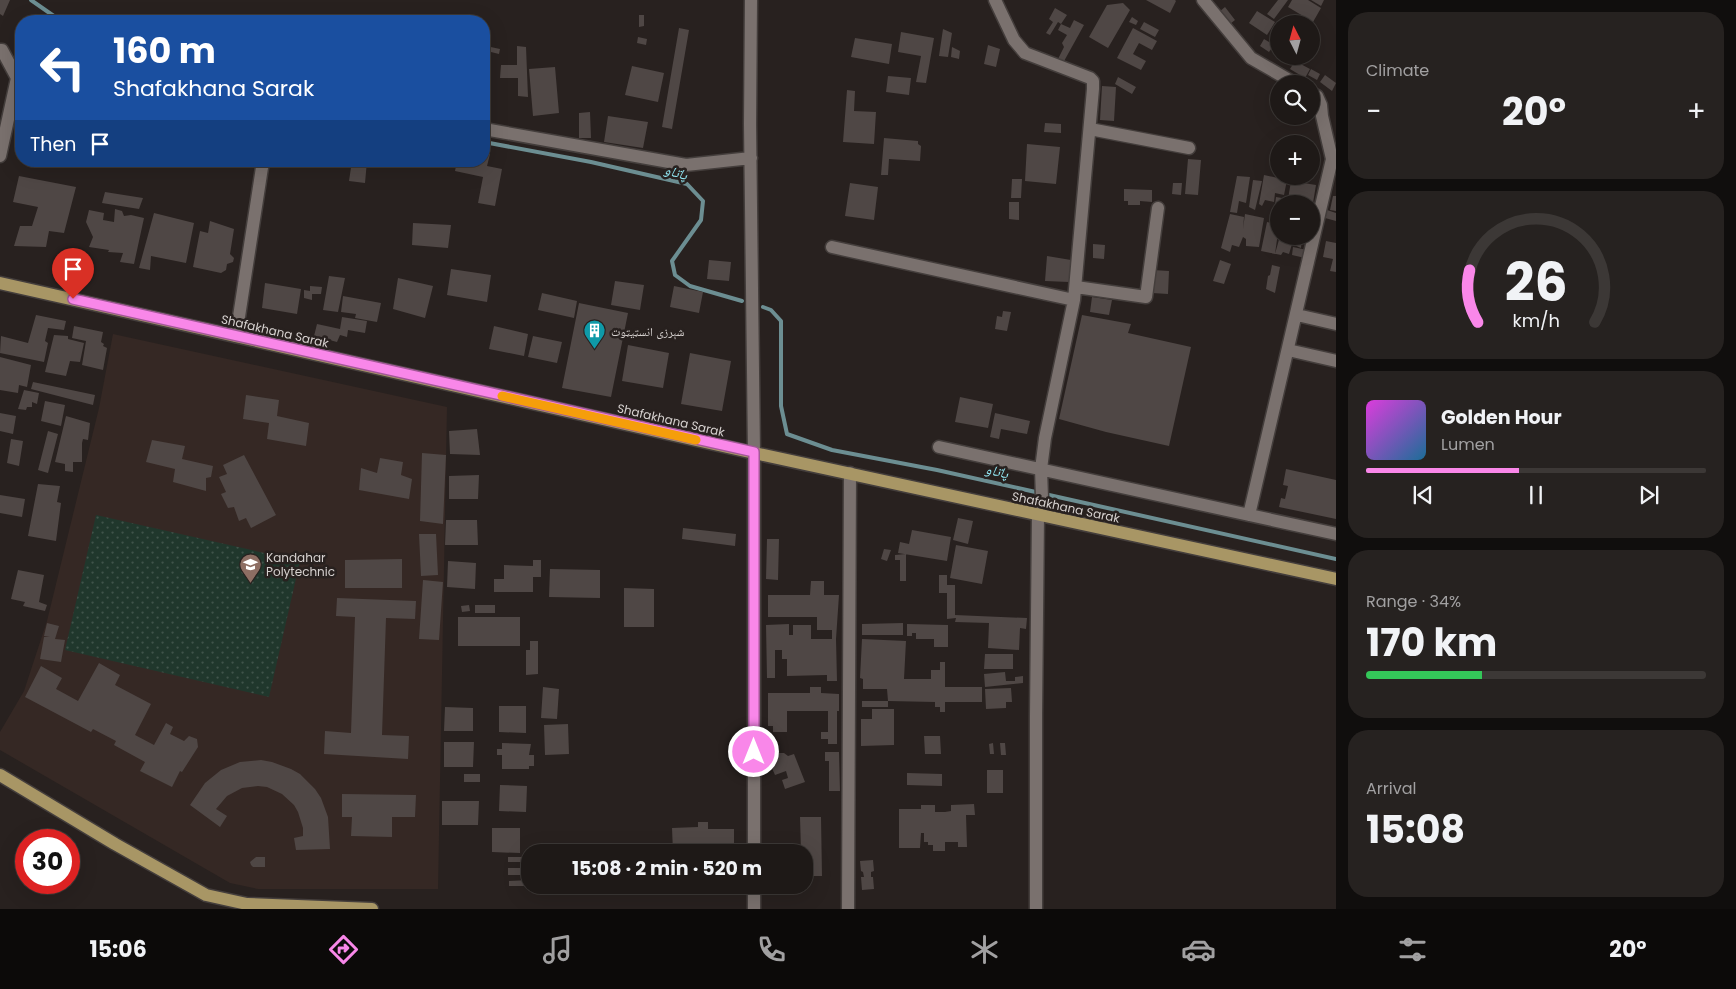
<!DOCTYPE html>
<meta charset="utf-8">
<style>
:root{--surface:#1e1917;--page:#262220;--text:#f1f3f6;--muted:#a1a0a1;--line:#3c3836;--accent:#f987e9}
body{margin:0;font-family:Poppins,"Noto Naskh Arabic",sans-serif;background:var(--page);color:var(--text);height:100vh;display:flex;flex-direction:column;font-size:19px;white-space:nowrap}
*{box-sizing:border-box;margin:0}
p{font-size:16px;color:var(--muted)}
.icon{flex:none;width:28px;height:28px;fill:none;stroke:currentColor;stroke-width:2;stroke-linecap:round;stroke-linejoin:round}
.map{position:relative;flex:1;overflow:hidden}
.panel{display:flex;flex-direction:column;gap:12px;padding:12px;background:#100e0d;width:400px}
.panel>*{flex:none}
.top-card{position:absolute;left:15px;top:15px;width:475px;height:152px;border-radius:20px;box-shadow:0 5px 20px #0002,0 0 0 1px var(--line);background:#1a4fa0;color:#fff;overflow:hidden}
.needle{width:32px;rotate:354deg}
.fabs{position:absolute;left:1270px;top:15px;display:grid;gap:10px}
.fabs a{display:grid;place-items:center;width:50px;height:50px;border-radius:50%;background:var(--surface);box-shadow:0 5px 20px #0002,0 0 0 1px var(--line);font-size:25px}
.speed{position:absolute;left:15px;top:829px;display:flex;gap:10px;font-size:25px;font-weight:700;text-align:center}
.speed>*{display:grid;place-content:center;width:65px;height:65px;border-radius:50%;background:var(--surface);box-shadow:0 5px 20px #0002,0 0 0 1px var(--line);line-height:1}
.speed .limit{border:8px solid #d22;background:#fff;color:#111}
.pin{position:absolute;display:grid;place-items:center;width:42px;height:42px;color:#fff;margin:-51px -21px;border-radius:50% 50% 50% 0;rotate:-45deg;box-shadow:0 0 5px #0007}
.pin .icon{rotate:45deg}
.me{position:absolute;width:55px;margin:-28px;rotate:0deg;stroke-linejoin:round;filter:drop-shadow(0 0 4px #0008)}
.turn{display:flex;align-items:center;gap:18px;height:105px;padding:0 15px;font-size:22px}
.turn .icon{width:65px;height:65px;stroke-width:2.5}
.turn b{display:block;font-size:35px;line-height:42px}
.then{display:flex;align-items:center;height:48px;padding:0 15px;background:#0003;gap:10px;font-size:19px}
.big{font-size:38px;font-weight:700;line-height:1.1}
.panel .card{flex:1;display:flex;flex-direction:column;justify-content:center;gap:8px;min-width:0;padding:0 18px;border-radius:20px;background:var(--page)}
.panel .dial{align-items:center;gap:0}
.dial svg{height:130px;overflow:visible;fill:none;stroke:var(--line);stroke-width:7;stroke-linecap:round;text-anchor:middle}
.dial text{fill:var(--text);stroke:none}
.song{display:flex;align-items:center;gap:15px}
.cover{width:60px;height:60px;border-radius:8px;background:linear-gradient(135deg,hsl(300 70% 55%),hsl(200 70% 35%))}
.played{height:5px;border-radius:2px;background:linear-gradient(90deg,var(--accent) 45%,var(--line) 45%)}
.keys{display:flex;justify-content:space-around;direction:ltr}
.heat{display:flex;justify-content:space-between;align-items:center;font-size:28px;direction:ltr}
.charge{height:8px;border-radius:4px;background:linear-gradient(90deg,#34c759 34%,var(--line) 0)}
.trip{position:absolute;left:521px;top:844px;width:292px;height:50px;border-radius:20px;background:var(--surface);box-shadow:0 5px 20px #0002,0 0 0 1px var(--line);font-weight:700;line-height:50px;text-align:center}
.tab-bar{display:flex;height:80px;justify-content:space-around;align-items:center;background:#0c0a09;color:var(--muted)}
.tab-bar .icon{width:35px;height:35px}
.tab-bar .current{color:var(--accent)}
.tab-bar b{font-size:22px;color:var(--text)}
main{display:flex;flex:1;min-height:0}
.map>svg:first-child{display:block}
.built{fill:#352824}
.green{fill:url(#green-dots)}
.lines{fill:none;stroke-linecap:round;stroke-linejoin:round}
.stream{stroke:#6c8e92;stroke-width:4}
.building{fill:#4f4745}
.minor-casing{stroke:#443e3c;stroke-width:15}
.primary-casing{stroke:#443e3c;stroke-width:15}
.minor{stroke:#7a716e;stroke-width:12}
.primary{stroke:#a89665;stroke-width:12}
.route-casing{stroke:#a25897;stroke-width:12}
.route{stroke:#f987e9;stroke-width:9}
.slow{stroke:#f59e0b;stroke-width:9}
.labels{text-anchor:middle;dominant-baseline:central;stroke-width:5;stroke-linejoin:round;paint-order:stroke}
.street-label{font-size:12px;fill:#d6d1cf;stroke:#28211f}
.poi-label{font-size:12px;fill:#d6d1cf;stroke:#28211f;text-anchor:start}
.water-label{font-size:14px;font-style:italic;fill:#94eaf6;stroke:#28211f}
</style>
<main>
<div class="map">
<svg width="1336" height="909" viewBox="0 0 1336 909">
<defs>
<pattern id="green-dots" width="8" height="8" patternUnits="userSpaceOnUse" patternTransform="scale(1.25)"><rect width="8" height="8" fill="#20372c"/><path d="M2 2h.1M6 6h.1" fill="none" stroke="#40534a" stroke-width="1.8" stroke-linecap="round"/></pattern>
</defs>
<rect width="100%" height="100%" fill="#28211f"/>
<!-- built -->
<path class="built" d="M113,334L447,407L438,889H258L230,883L0,750V732L24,691L47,621L99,408Z"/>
<!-- green -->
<path class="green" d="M96,515L300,561L269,697L65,650Z"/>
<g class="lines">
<!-- stream -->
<path class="stream" d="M31,0L61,21
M484,142L591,162L687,184L703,201L701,220L672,261L675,275L690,286L742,301
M763,307L771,310L781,321V406L787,434L832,450L937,470L1336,559"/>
</g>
<!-- building -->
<path class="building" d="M0,0H10L3,16L0,14Z
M1146,0H1175L1176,1L1170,13Z
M1278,0H1288L1274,19L1267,14Z
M1292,0H1308L1321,8L1313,22L1288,7Z
M1311,0H1324L1321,6Z
M1123,3L1130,10L1108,48L1089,37L1107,5Z
M1225,7L1235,20L1230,24L1219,12Z
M1055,8L1067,15L1061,24L1058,22L1050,35L1046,33L1053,22L1049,19Z
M1257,11L1275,22L1267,35L1249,23Z
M639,15H644V26L639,27Z
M1132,17L1138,21L1136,25L1129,22Z
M1074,20L1084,25L1063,63L1057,61L1064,47L1062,43L1067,35L1058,30L1061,24L1070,28Z
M1144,22L1159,30L1155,37L1140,29Z
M679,28L689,30L672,129L662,127Z
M1133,28L1157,41L1152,50L1139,43L1133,54L1146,61L1141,70L1117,58Z
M943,29L952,33L948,57L939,56Z
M901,32L934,38L926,83L916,82L921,56L898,52Z
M484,33L489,35L486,46L500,49L499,54L487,51L485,70H484Z
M638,37L647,39L646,45L637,43Z
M855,38L892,44L889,64L851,57Z
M1264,39L1274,45L1269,52L1260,46Z
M988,45L1000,49L996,67L984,64Z
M517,46L526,47L528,97L518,96V78H500L501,65H517Z
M952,47L960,51L959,59L951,57Z
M1296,56H1307L1304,61Z
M1295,61L1310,69L1305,78L1290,69Z
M632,66L664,73L658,102L625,95Z
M555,67L559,113L533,116L529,69Z
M1311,69L1320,74L1317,80L1308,75Z
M1325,75L1336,83L1332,91L1320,82Z
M888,76L911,78L909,95L886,92Z
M1118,77L1136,87L1132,94L1115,84Z
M1102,86L1116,87L1114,121L1100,120Z
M847,90L855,91L854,111L876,112L874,144L843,142Z
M590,112L591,138H579V113Z
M608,116L648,122L643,148L604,142Z
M1045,123L1061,124V133L1044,132Z
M884,138L918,141V144L921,146L920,161L889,159L888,175H881Z
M1027,144L1060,147L1056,184L1025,181Z
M484,153L490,154L487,166L502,169L495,206L478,203L483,177L455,171L457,161H484Z
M1188,159L1201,160L1198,195L1185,194Z
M352,161H367L365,183L349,181Z
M1264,175L1287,180L1284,195L1275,193L1274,202L1265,200L1262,206L1259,204Z
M19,176L76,187L64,233L49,231L46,247L14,246L20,226H32L38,207L13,202Z
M1237,176L1250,177L1246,203L1239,201L1237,213L1230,212Z
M1012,179H1022L1021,198H1011Z
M1253,180L1262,181L1255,210L1249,207Z
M1291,181L1316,185L1313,203L1302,201L1301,204L1275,205L1276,197L1288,199Z
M850,183L878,187L874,220L845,216Z
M1173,183H1182L1181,195L1172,194Z
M1124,189L1152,190V202L1140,201V205H1128V201H1124Z
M105,192L143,198L139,209L102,203Z
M1333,196H1336V211L1330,210Z
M1009,202H1019V220L1009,219Z
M115,209L122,211L124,216L131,215L144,218L134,264L120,262L123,253L108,252L109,250L89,247L93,237L86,222L89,210L104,213L103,220L114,222Z
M1327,210L1336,213V221L1325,218Z
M154,213L194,223L186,263L151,256L150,270L139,268Z
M1230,214L1244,217L1243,229L1245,214L1264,218L1259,247L1246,246V239L1243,237L1239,247L1232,245L1230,252L1221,248Z
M210,221L234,229L230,254L234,258L233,262L227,264L226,270L221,273L193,267L200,231L208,233Z
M1267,222L1279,225L1275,254L1280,236H1302L1301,248L1292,244L1289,254L1283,252L1281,255L1261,251Z
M413,223L451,225L448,248L412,245Z
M1326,241L1336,243V272L1330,271L1333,259L1323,257Z
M1093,244L1105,245L1104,259L1093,258Z
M1293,247L1307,250L1305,258L1292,255Z
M1047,256L1071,260L1069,282L1045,281Z
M709,260L731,262L729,281L707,279Z
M1220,260L1231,264L1224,284L1213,281Z
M1272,265L1280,267L1275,293L1266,289L1268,276L1270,275Z
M451,269L491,275L487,302L447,295Z
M1153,270L1169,271L1168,294L1152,293Z
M329,276L345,278L338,312L323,310Z
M398,278L433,286L425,318L393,309Z
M615,281L644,285L640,310L611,305Z
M265,283L301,289L297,314L262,308Z
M310,286L322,287L321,294H312V300L304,298V290L310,291Z
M674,286L703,292L699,313L670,307Z
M542,293L577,301L574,318L538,310Z
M343,296L381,303L377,322L355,318L356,314L341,312Z
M1092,297L1112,300L1109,315L1090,312Z
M579,303L628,313L611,397L562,388Z
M1003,311L1011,312L1007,331L995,329L997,316L1002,317Z
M36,315L66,321L64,330L48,328L45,341L48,343L44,362L0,353L1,336L28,343Z
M1082,315L1131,324L1128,333L1191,347L1169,446L1106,432L1059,419Z
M342,317L367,321L365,333L348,330L347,337L340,335L337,342L314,336L317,324L340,329Z
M74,326L103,332L101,342L104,344L103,346L107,348L103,370L82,365L86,341L72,338Z
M494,326L528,334L524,356L489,349Z
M54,335L68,336V339L84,343L80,362L70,361L66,376L45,372Z
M533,336L562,342L557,363L528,357Z
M628,345L669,353L663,388L622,381Z
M690,353L731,361L722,411L681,404Z
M0,357L31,365L27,387L19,385L18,393L0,390Z
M33,382L95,395L93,405L31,389Z
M24,390L39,393L37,404L32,402V407H27L26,410L18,409Z
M246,395L279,400L277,416L309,423L306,446L267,439L269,423L243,419Z
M960,397L993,404L988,428L955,422Z
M45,401L65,405L61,426L41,421Z
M0,413L16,416L13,434L0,431Z
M995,413L1030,421L1027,434L1001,429L999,439L990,437Z
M66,416L90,423L88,440L83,439L82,443V462H73V472L65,471V464L55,462Z
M477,429L480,455L450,454L449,431Z
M48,431L58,434L48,473L38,470Z
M11,439L23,441L19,466L7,463Z
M152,440L185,446L182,459L213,466L211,477L206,478V491L173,482L175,469L146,462Z
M422,453L446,455L443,524L420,521Z
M244,455L276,515L251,528L246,518L239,521L234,507L228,508L221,494L226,492L219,477L227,474L223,465Z
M380,458L403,462L401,475L412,479L409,499L359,490L361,468L377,473Z
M1286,469L1336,480V519L1279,507L1281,498L1285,499L1288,486L1283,485Z
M479,475L478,499H449V476Z
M38,484L60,486L57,502L61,503L56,541L28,536Z
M0,495L25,499L22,517L0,513Z
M958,518L973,521L968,544L953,540Z
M446,520H477L478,545H445Z
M683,528L736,534L735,546L682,539Z
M912,530L951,537L947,561L898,553L900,542L909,544Z
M419,534H436L438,575L421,576Z
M767,539H779L778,580L766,579Z
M956,545L988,551L982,584L950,578Z
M884,549L891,550L887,561L881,559Z
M906,554V581H900V560H895V555Z
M402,559V588H345V560Z
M533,560H541V577H533V592H494V579H504V565L533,566Z
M448,561L476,563L475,589L447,587Z
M550,569L600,570V598L549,597Z
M18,570L44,575L39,602L47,605L45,611L23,606L25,602L11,599Z
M939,575H947V585H955V615L1027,618L1026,629L1020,628L1019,650L988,648L989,623L955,622L956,618L947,619V593H939Z
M423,580L443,582L439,640L419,639Z
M811,581H824V595H839L836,639L837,681H827V675L787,676V659H782V650H775V678H767L766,625L789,624V635H793V625H811V639H832V630H817V617H768V595H810Z
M624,588L654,589V627H624Z
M337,598L416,601L415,619L386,618L382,735L409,736L408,759L324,754L325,731L351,733L355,617L336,616Z
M469,605L470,611L462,612L461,606Z
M475,605H495V613H475Z
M458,617H520V646H458Z
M47,623L59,626L55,639L65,640L61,662L40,659L44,637H50L44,636Z
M903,623V635H862V624Z
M907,624L948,625V647H934V639H916V633H912V636H907Z
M862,639L906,641L904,679H931V670H940V662H945V687H982V702H945V712H940V707H935V702L888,701L887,689H863V679L860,678Z
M530,641H538V674L526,675V650H530Z
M985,654H1013V669H984Z
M99,663L120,675L115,685L151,704L135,735L154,745L166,723L173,727L170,734L184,741L189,736L197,739L198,747L182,772L180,771L172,787L140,771L145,762L114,745L116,741L93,729L91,732L25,697L41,666L62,678L56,689L78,701Z
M1005,672L1006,681H1015V677L1023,676V683L985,687L984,674Z
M543,687L559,689L557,719L541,718Z
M810,687H821V693L839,694V711H837V744H828V739H821V732H828V711H787V732H773V726H768V693H810Z
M1011,688L1012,702H1006V708L986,709L985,689Z
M862,701H888V707H862Z
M499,706H526V733L499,732Z
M445,707L473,708V731H444Z
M872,709H894V745L861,746V719H872Z
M568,724L569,754L545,755L544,725Z
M924,736H940L941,754H925Z
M444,742H474L473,767H444Z
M502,743L531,744L529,755H534V766H529V769H502V755H497V749H502Z
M993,743L994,754H990L989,744Z
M1000,743H1005L1006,755H1001Z
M825,752H839L840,791H829V761H825Z
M779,753H784L788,756L794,754L805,782L785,789L782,780L788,778L786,771L775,775L771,766L773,765L771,759L773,755Z
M261,760L272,762L291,769L300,774L315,789L321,798L328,817L330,849L296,850L294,838L303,836V828L298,812L294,805L282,794L267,787L258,786L242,788L227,796L216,809L227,816L220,827L190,805L205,783L221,770L240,762Z
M987,770H1003V793H987Z
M907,773L942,774V786L907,785Z
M464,774H480V782H464Z
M500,785L527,786L526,812L499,811Z
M342,794L416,795L415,817H392V837L351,836L352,817H342Z
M442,801H479L478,825H442Z
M974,804L975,815H966L967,847H958V842H945V851H933V845H928V842H924V833H921L920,848H899V809H921V805H935V812H945L951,811V805Z
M800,817H821L822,876H805V852H801Z
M698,822H708V829H734V852H673L672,828L698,827Z
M492,828H520V853L492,852Z
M256,857H265V867H253L251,865L250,862Z
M508,857H530V862H508Z
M873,860L874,871L871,872V877H873L874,889L862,890L861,877H864L863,872L861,871L860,861Z
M508,868H530V875H508Z
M530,880V886H509V881Z"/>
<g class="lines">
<defs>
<path id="minor" d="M751,0L750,124L754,453V852
M995,0L1014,40L1025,53L1090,78L1093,81V89L1074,300L1045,438L1041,469L1042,498L1038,515L1036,715V909
M1203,0L1251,58L1296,84
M0,50H2L17,78L0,156
M484,129L686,165L751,158
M1090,129L1189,148
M832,247L1074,300
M1076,287L1146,297L1158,208
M1297,315L1336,324
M236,336L263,161
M1288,350L1336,361
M939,447L1336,534
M1249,515L1332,159L1322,116L1321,105L1317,96L1311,93
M754,909V885
M848,909L850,473"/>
<path id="primary" d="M0,283L754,453L1336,579
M0,775L115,844L206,895L247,904L372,909"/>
</defs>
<!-- minor casing -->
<use href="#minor" class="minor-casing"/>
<!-- primary casing -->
<use href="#primary" class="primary-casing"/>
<!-- minor -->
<use href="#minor" class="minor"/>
<!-- primary -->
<use href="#primary" class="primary"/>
</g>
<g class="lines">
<defs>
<path id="route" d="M73,299L754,452V752"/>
</defs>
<!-- route casing -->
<use href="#route" class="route-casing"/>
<!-- route -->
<use href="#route" class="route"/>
<!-- slow -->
<path class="slow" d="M502,396L696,440"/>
</g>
<!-- icons -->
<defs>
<symbol id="building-pin" viewBox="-11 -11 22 30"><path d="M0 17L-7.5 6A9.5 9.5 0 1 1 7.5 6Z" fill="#0f9aa8" stroke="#28211f"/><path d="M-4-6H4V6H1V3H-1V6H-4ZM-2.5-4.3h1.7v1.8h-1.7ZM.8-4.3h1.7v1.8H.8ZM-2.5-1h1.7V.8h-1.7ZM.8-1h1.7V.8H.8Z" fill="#fff"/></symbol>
<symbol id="university-pin" viewBox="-11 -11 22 30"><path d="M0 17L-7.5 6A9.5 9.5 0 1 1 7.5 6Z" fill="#8d6e63" stroke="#28211f"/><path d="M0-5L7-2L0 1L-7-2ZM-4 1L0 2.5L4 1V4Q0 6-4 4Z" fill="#fff"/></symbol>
</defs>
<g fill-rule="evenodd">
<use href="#building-pin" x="582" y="318" width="25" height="34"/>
<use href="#university-pin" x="238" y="552" width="25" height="34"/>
</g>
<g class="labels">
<!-- street labels -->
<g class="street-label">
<text transform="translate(275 331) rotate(13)">Shafakhana Sarak</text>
<text transform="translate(671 420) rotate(13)">Shafakhana Sarak</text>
<text transform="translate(1066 507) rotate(12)">Shafakhana Sarak</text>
</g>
<!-- poi labels -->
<g class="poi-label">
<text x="611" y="331">شېرزی انسټيټوت</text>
<text x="266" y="557">Kandahar<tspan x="266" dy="14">Polytechnic</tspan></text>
</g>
<!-- water labels -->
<g class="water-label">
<text transform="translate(676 172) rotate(16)">پاتاو</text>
<text transform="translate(997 471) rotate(13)">پاتاو</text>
</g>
</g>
</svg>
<div class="fabs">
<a><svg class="needle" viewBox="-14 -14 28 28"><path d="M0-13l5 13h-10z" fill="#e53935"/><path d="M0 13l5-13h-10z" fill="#a1a0a1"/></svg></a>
<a><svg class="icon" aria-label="search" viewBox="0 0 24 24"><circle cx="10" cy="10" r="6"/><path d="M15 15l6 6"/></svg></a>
<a>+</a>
<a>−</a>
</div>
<div class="speed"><div class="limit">30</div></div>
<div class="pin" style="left:73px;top:299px;background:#d93025"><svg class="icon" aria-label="arrive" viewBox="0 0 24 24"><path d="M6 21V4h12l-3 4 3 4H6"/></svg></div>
<svg class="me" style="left:754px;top:752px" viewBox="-20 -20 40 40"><circle r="17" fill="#f987e9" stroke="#fff" stroke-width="3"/><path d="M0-11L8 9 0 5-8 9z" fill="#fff"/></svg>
<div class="trip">15:08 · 2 min · 520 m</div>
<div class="top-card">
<div class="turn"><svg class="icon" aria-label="left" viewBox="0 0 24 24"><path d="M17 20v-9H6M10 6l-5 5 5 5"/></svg><div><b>160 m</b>Shafakhana Sarak</div></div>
<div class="then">Then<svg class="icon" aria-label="arrive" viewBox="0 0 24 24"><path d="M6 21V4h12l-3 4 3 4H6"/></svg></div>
</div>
</div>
<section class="panel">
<div class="card"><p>Climate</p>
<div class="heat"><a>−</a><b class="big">20°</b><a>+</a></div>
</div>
<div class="card dial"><svg viewBox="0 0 100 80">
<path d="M14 69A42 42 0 1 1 86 69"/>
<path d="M14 69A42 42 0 0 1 9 37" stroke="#f987e9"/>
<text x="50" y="56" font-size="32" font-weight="700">26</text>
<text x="50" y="72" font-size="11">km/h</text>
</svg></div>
<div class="card">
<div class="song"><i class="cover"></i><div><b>Golden Hour</b><p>Lumen</p></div></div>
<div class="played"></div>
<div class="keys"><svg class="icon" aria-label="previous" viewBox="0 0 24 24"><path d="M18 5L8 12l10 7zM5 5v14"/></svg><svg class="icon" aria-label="pause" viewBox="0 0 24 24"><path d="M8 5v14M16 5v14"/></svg><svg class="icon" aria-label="next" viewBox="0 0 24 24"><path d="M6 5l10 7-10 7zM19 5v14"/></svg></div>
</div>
<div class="card"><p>Range · 34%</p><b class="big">170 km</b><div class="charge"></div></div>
<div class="card"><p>Arrival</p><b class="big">15:08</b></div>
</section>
</main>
<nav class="tab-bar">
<b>15:06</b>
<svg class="icon current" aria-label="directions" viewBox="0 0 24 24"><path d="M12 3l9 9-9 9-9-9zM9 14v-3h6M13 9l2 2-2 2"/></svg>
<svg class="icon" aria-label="music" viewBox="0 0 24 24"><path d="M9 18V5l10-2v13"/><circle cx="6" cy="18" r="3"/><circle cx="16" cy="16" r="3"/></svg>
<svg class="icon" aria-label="phone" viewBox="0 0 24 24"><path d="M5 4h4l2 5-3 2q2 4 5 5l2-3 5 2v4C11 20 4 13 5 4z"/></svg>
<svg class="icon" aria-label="climate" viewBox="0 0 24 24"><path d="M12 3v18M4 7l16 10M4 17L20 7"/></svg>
<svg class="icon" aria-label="car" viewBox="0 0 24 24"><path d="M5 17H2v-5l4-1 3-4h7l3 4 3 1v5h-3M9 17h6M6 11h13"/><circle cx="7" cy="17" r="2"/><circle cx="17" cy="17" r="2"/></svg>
<svg class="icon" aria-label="filters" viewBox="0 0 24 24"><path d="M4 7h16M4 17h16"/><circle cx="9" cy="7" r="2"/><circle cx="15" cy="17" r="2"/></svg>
<b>20°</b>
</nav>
